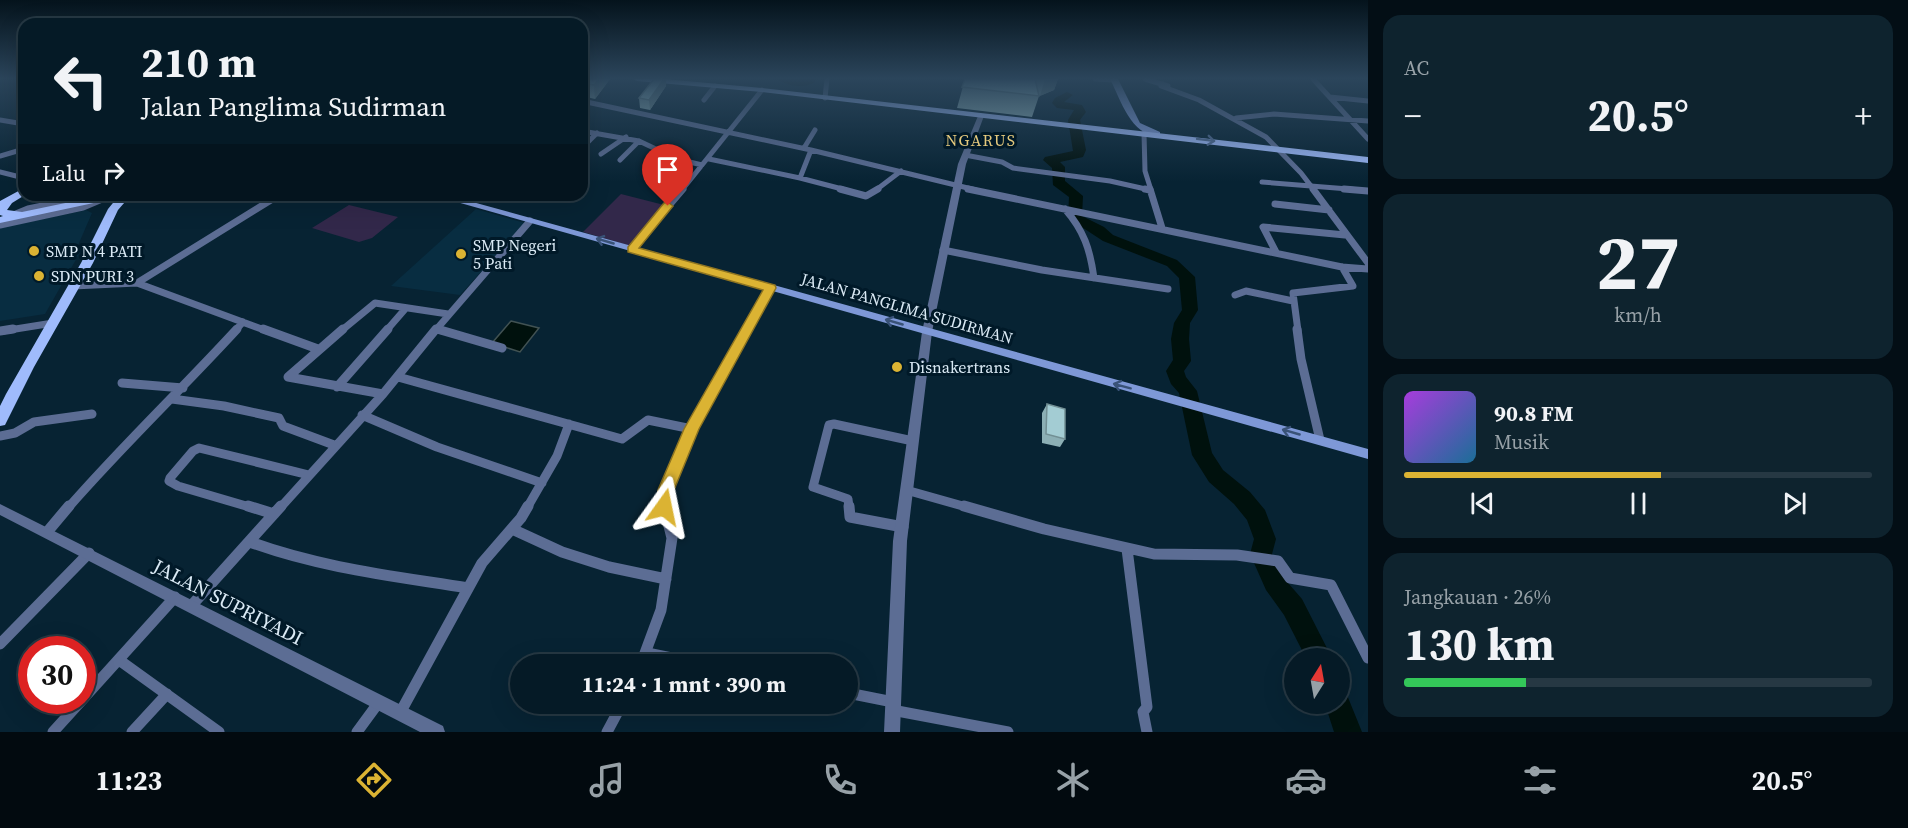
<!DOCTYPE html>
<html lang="id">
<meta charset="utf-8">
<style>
:root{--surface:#051a26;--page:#0e232e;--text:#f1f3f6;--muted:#97a1a7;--line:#263843;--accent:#dbb333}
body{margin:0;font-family:"Source Serif 4",serif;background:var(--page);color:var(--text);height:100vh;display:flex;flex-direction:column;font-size:22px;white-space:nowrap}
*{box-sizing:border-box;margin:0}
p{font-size:20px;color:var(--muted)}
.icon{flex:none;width:33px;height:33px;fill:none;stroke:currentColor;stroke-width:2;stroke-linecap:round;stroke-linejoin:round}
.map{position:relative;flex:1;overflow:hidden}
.sheet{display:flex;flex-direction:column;gap:15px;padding:15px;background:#030e15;width:540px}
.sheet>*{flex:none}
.banner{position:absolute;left:18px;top:18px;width:570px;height:183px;border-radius:18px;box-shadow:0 6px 24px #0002,0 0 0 2px var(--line);background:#051a26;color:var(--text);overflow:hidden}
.needle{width:39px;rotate:11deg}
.fabs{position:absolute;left:1284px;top:648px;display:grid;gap:12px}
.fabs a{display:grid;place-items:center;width:66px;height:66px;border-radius:50%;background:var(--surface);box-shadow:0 6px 24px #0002,0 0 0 2px var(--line);font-size:30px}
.speed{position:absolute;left:18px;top:636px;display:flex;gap:12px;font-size:30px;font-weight:700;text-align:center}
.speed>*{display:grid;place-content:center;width:78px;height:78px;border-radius:50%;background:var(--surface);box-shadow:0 6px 24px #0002,0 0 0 2px var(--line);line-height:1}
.speed .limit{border:9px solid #d22;background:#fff;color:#111}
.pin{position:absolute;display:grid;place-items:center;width:51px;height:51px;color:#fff;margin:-62px -26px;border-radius:50% 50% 50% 0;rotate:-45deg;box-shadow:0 0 6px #0007}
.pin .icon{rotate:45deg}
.me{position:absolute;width:66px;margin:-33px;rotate:12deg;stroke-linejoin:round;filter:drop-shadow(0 0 4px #0008)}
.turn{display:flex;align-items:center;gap:21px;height:126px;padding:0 24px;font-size:27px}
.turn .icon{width:78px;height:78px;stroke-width:2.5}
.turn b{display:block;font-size:42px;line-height:51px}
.then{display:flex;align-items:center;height:57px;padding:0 24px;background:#0003;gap:12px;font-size:22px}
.big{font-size:45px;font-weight:700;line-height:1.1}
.sheet .widget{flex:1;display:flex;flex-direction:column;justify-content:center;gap:9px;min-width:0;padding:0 21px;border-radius:18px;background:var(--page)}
.sheet .dial{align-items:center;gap:0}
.dial b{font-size:78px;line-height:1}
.song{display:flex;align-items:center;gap:18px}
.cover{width:72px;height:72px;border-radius:9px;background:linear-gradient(135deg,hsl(280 70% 55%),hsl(200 70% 35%))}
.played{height:6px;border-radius:3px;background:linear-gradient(90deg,var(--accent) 55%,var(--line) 55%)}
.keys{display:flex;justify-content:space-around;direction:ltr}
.heat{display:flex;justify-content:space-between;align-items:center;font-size:33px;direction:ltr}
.charge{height:9px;border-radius:4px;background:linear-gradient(90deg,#34c759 26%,var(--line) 0)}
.trip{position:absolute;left:510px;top:654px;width:348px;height:60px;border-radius:30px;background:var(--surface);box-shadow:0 6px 24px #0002,0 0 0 2px var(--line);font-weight:700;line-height:60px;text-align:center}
.menu{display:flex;height:96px;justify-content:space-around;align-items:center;background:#020a0f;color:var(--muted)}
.menu .icon{width:42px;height:42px}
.menu .selected{color:var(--accent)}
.menu b{font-size:27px;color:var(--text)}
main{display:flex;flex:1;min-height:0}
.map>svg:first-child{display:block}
.built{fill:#082d41}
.green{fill:#32284a}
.water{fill:#00110d;stroke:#415253;stroke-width:1.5}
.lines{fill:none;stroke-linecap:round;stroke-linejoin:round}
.river{fill:#00110d;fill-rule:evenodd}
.minor-far3{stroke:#5c6d94;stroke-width:5}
.minor-far2{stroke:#5c6d94;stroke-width:7}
.minor-far1{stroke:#5c6d94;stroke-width:9}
.minor{stroke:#5c6d94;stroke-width:11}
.tertiary{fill:#5c6d94;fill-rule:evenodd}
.secondary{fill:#7e98d7;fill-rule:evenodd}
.primary{fill:#9fbbfc;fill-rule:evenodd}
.wall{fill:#8cafb5}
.shaded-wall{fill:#728f94}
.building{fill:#a3ccd3;stroke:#728f94;stroke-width:1.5}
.oneway{stroke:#506a92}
.oneway2{stroke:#395277}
.route{fill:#dbb333;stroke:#8e7421;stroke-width:1.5}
.poi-dot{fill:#dbb333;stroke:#001928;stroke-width:2}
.labels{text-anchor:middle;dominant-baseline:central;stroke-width:6;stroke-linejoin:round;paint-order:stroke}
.far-quarter-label{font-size:16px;letter-spacing:1.5px;fill:#e4c97d;stroke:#001928}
.poi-label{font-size:16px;fill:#daeaf5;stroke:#001928;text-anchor:start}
.street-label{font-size:16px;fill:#daeaf5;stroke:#001928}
.near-street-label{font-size:20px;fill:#daeaf5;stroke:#001928}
</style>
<main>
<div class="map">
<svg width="1368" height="732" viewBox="0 0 1368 732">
<rect width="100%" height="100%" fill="#072333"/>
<!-- built -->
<path class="built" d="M476,209L525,223L460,295L391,286Z
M86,210L92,213L76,250L82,249L45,314L0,321V228Z"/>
<!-- green -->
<path class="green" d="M621,194L668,206L634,247L583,232Z
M349,205L398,217L372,238L359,242L312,228Z"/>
<!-- water -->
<path class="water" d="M511,321L539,328L520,352L492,343Z"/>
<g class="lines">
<!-- river -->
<path class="river" d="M777,79H815V82C805,89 786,86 777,79Z
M1067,92L1073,95L1064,102L1082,105L1086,112L1080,120L1086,150L1083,157L1060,162L1065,167V181L1083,196L1082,216L1104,227L1113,235L1177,260L1195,277L1198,310L1190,323L1189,339L1191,361L1184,371L1186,377L1197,391L1212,453L1223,470L1250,492L1265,510L1276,539L1272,554L1282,576L1302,599L1332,658H1306L1284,615L1266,590L1250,554L1254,539L1247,520L1234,504L1209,482L1192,455L1179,393L1171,384L1166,371L1173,360L1171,339L1174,323L1182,310L1179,278L1167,266L1103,241L1068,218L1069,197L1053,185L1052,168L1043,160L1045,157L1073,151L1068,120L1074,110L1057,108L1052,103L1055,98Z
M1340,691L1347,695L1362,732H1334L1325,704H1340Z"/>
<!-- minor-far3 -->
<path class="minor-far3" d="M1095,79L1114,80
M1145,79L1168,86
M1313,79L1368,139
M1163,84L1161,86L1199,100L1266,137L1301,173L1314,190
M1330,97L1368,101
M825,98L827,79
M704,100L715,86
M582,101L811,150L976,190
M1236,118L1274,114L1368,121
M0,120L24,124
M582,131L639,141L677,159L702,165
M1144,133L1145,171L1151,190
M582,148L597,133
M804,148L815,130
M601,154L626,137
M965,155L1002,162L1013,168L1110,181L1150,190
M0,156L24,149
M709,159L800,178L846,190
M620,160L639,141
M0,172L24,178
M800,178L811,150
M1262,182L1361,190
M682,190L762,90
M876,190L901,171"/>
<!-- minor-far2 -->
<path class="minor-far2" d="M840,189L866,196L878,189
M968,189L1342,267L1368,269
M1145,189L1150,190
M1150,189L1162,228
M1313,189L1368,263
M1344,189L1368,191
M1275,204L1329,210
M1065,209C1084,231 1090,249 1094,278
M11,216L28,209L96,195
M0,225L83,207L102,199L103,195
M632,249L683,189
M943,250L1042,270L1168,289
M1276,252L1263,227L1345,235
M137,283L267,331
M73,286L137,283L279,195
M1235,295L1246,291L1293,301
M437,329L442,331
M3,331L53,323
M235,331L243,322
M341,331L375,303L448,314
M386,331L406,308
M435,331L530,221
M746,331L770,288
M1298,331L1293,293L1353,286L1342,267"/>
<!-- minor-far1 -->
<path class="minor-far1" d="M263,329L318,349
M343,329L288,377L383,394
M437,329L502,348
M1297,329L1301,359L1320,440
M0,331L13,329
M398,377L622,439L648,420L692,429
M122,383L183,388
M337,387L388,329
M172,399L224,406L279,418L283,426L334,445
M362,415L437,447L542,483
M0,436L15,433L34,422L92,414
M906,490L970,508
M68,508C122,446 181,390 237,329
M253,508L178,486L169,481L170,478L193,451L199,448L309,475
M280,508L383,394L436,329
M527,508L557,456L569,424
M664,508L666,490L692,429L747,329
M849,508L848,499L813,487L829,425L834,424L913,441"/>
<!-- minor -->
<path class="minor" d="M248,506L274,514
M849,506L850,517L903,527
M964,506L1044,529L1154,554L1237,555L1278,561L1290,578L1331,585L1368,658
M512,529L562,552L609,567L666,579
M48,531L69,506
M250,542C321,568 394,576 468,588
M1127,549L1147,707L1143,712L1147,732
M192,605L281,506
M0,644L89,553
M647,653L701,664
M119,660L219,732
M641,664L661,610L672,538L664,506
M848,693L893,702
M82,700L175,597
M892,710L1008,732
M400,713L482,563L521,518L528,506
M53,732L82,700
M132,732L167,694
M357,732L379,702
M607,732L622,704"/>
<!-- tertiary -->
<path class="tertiary" d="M981,114L984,116L966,164L932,332L907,541L900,732H884L893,541L922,332L958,164L978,116Z
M0,504L443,726L445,732H420L0,515Z"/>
<!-- secondary -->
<path class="secondary" d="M1110,79H1118L1140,123L1160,132V136C1131,137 1121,100 1110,79Z
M432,195H447L1368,449V459Z"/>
<!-- primary -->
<path class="primary" d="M633,79H665L762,88L1368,157V163L762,92L637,81Z
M24,188L25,195L12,203L7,210L22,212L104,195H131L118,210L93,263L34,367L5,425L0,426V406L6,394L81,263L108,209L117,198L0,223V217L3,216L0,215V201Z"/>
</g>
<!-- wall -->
<path class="wall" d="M582,79H610L595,99L582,96Z
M654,79H666V86L650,110L640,108L639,98Z
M965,79H1058L1054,90L1039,96L1032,117L957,108Z
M1047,404L1065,439L1060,447L1042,443V413Z"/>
<!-- shaded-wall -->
<path class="shaded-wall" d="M599,79H610L595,99L594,85Z
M664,79H666V86L650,110L649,100Z
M1045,79H1058L1054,90L1040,96Z"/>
<!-- building -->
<path class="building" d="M582,79H599L594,85L582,83Z
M654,79H664L649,100L639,98Z
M965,79H1035L1039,96L962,87Z
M1047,404L1065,409V439L1046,434Z"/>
<!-- one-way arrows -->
<defs><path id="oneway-shaft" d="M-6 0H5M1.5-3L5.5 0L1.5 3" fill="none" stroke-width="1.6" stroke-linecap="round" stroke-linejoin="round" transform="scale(1.5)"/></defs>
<use class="oneway" href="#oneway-shaft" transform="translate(1206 140) rotate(7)"/>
<g class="oneway2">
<use href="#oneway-shaft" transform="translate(605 241) rotate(-164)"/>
<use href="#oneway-shaft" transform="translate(894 322) rotate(-164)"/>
<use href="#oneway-shaft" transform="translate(1122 386) rotate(-165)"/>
<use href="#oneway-shaft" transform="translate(1291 432) rotate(-164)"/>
</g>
<!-- sky -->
<linearGradient id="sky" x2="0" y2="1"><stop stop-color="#04131c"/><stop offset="0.43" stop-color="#2b455b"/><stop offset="1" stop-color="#2b455b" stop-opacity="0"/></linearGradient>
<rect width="1368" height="182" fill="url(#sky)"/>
<!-- route -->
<path class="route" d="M668,202L673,206L639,248L775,285L776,288L699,429L674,490L670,512L664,514L659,512L656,507L658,490L684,429L763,290L628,252V247L664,203Z"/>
<!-- markers -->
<g class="poi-dot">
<circle cx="34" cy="251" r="6"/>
<circle cx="461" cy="254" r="6"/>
<circle cx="39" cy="276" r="6"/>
<circle cx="897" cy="367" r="6"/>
</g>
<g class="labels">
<!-- far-quarter labels -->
<g class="far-quarter-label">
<text x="981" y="140">NGARUS</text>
</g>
<!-- poi labels -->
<g class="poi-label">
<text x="473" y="245">SMP Negeri<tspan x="473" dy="18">5 Pati</tspan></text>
<text x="46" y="251">SMP N 4 PATI</text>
<text x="51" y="276">SDN PURI 3</text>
<text x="909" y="367">Disnakertrans</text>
</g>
<!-- street labels -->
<g class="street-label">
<text transform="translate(907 308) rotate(16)">JALAN PANGLIMA SUDIRMAN</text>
</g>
<!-- near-street labels -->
<g class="near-street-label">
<text transform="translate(228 602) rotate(27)">JALAN SUPRIYADI</text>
</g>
</g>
</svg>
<div class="fabs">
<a><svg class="needle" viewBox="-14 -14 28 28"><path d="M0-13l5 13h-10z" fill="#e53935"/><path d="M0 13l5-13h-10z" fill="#97a1a7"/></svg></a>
</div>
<div class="speed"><div class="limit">30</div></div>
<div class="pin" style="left:668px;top:206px;background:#d93025"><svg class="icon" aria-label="arrive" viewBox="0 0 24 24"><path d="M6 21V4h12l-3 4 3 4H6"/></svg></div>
<svg class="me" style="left:664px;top:507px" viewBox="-20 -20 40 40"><path d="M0-17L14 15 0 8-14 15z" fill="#dbb333" stroke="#fff" stroke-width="4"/></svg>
<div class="trip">11:24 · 1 mnt · 390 m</div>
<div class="banner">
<div class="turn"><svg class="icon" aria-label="left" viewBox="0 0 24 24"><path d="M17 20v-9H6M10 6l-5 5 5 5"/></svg><div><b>210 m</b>Jalan Panglima Sudirman</div></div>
<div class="then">Lalu<svg class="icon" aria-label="right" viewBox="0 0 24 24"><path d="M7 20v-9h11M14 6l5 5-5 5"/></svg></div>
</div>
</div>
<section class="sheet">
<div class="widget"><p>AC</p>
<div class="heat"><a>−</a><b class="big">20.5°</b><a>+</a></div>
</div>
<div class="widget dial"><b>27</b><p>km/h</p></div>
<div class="widget">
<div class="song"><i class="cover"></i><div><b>90.8 FM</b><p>Musik</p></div></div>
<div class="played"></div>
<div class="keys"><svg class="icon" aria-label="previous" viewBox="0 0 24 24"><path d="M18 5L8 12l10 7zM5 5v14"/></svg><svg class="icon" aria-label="pause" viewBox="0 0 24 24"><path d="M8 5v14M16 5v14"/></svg><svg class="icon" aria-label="next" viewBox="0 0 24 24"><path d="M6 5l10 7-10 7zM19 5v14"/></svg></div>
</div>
<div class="widget"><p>Jangkauan · 26%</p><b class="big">130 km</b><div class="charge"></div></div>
</section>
</main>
<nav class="menu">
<b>11:23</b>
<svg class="icon selected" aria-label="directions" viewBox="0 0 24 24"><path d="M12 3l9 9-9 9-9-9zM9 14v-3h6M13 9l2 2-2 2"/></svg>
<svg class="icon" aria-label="music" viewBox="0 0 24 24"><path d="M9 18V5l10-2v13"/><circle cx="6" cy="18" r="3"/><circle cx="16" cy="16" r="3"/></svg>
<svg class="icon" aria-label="phone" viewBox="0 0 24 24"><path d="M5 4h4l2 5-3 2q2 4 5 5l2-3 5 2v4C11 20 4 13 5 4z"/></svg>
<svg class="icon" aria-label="climate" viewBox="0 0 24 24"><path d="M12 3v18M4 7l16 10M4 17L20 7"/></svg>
<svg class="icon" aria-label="car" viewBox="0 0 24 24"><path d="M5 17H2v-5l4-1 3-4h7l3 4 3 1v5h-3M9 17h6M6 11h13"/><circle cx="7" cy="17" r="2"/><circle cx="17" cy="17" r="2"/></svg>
<svg class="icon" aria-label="filters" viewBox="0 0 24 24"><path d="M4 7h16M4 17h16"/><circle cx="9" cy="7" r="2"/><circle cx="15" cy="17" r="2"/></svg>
<b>20.5°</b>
</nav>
